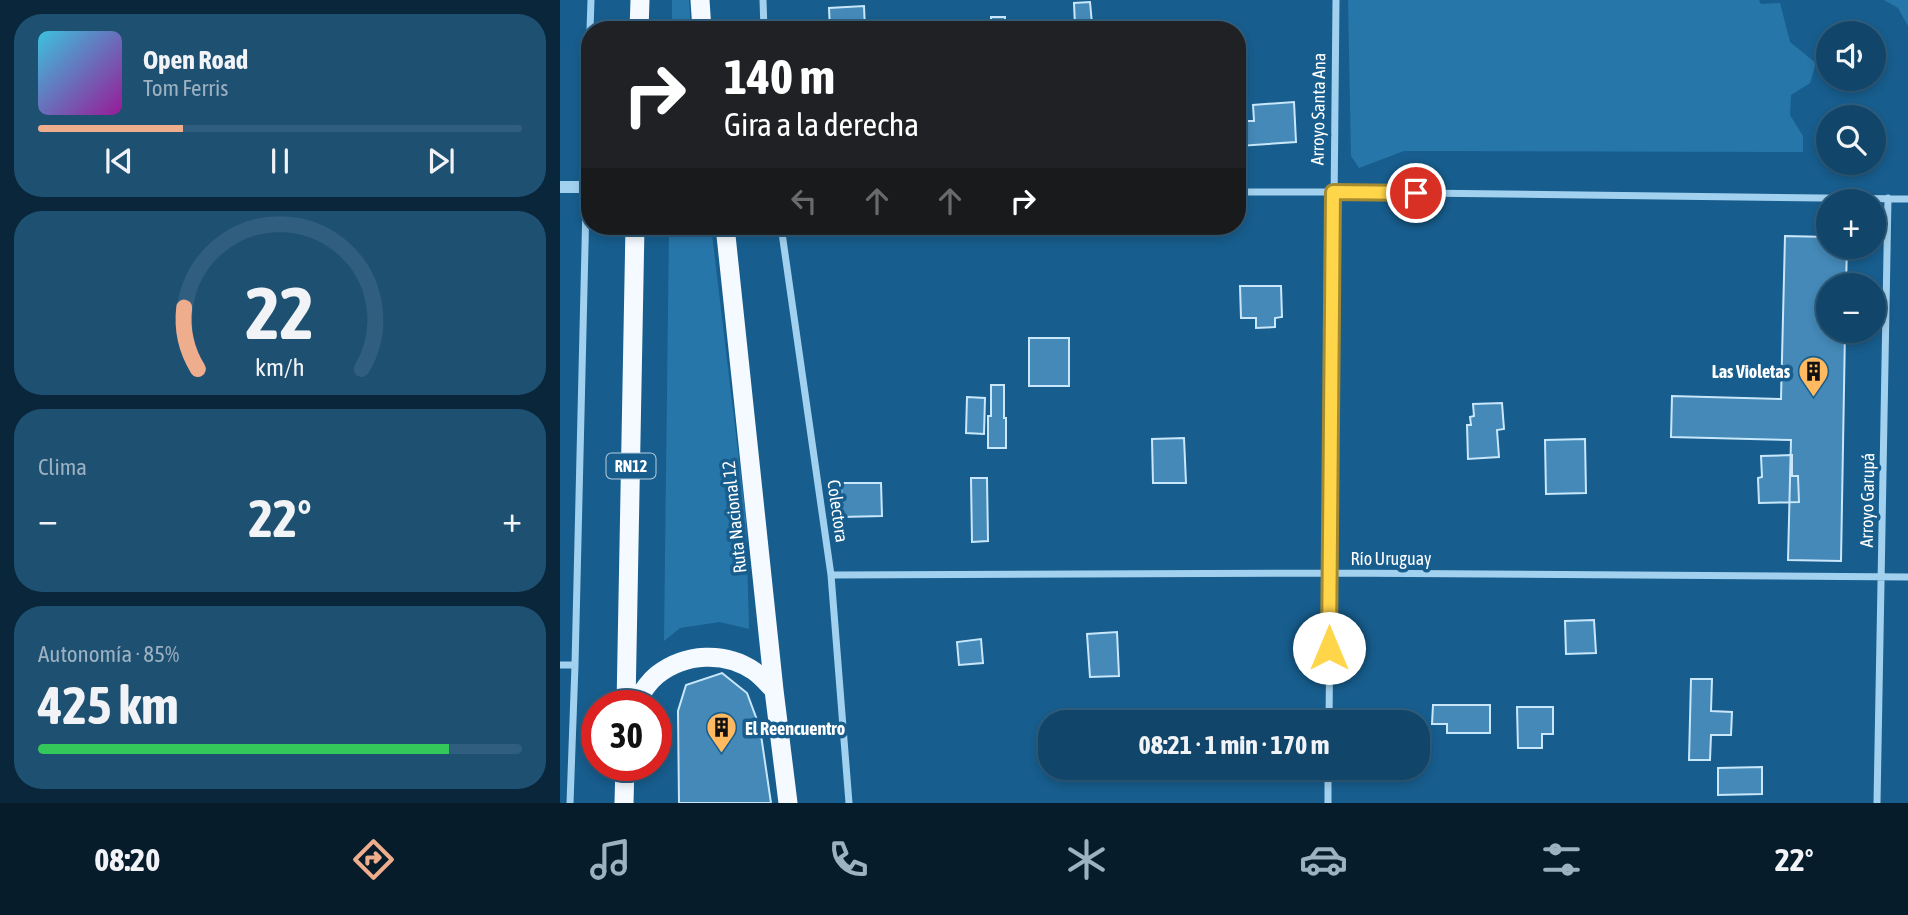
<!DOCTYPE html>
<html lang="es">
<meta charset="utf-8">
<style>
:root{--surface:#11466a;--page:#1e5072;--text:#f1f3f6;--muted:#9cb1c1;--line:#305e7e;--accent:#eead8d}
body{margin:0;font-family:"Asap Condensed",sans-serif;background:var(--page);color:var(--text);height:100vh;display:flex;flex-direction:column;font-size:26px;white-space:nowrap}
*{box-sizing:border-box;margin:0}
p{font-size:23px;color:var(--muted)}
.icon{flex:none;width:38px;height:38px;fill:none;stroke:currentColor;stroke-width:2;stroke-linecap:round;stroke-linejoin:round}
.map{position:relative;flex:1;overflow:hidden}
.panel{display:flex;flex-direction:column;gap:14px;padding:14px;background:#09263a;width:560px}
.panel>*{flex:none}
.guide{position:absolute;left:21px;top:21px;width:665px;height:214px;border-radius:28px;box-shadow:0 4px 10px #0003,0 0 0 2px var(--line);background:#202124;color:#fff;overflow:hidden}
.buttons{position:absolute;left:1256px;top:21px;display:grid;gap:14px}
.buttons a{display:grid;place-items:center;width:70px;height:70px;border-radius:50%;background:var(--surface);box-shadow:0 4px 10px #0003,0 0 0 2px var(--line);font-size:35px}
.speed{position:absolute;left:21px;top:690px;display:flex;gap:14px;font-size:35px;font-weight:700;text-align:center}
.speed>*{display:grid;place-content:center;width:91px;height:91px;border-radius:50%;background:var(--surface);box-shadow:0 4px 10px #0003,0 0 0 2px var(--line);line-height:1}
.speed .limit{border:10px solid #d22;background:#fff;color:#111}
.pin{position:absolute;display:grid;place-items:center;width:60px;height:60px;color:#fff;margin:-30px;border:4px solid #fff;border-radius:50%;box-shadow:0 2px 7px #0007}
.me{position:absolute;width:77px;margin:-38px;rotate:0deg;stroke-linejoin:round;filter:drop-shadow(0 0 5px #0008)}
.turn{display:flex;align-items:center;gap:24px;height:147px;padding:0 28px;font-size:32px}
.turn .icon{width:91px;height:91px;stroke-width:2.5}
.turn b{display:block;font-size:49px;line-height:60px}
.lanes{display:flex;align-items:center;height:66px;padding:0 28px;background:#0003;justify-content:center;gap:35px;direction:ltr}
.lanes .off{opacity:.35}
.big{font-size:52px;font-weight:700;line-height:1.1}
.panel .widget{flex:1;display:flex;flex-direction:column;justify-content:center;gap:10px;min-width:0;padding:0 24px;border-radius:28px;background:var(--page)}
.panel .dial{align-items:center;gap:0}
.dial svg{height:182px;overflow:visible;fill:none;stroke:var(--line);stroke-width:7;stroke-linecap:round;text-anchor:middle}
.dial text{fill:var(--text);stroke:none}
.song{display:flex;align-items:center;gap:21px}
.cover{width:84px;height:84px;border-radius:10px;background:linear-gradient(135deg,hsl(190 70% 55%),hsl(300 70% 35%))}
.played{height:7px;border-radius:4px;background:linear-gradient(90deg,var(--accent) 30%,var(--line) 30%)}
.keys{display:flex;justify-content:space-around;direction:ltr}
.heat{display:flex;justify-content:space-between;align-items:center;font-size:38px;direction:ltr}
.charge{height:10px;border-radius:5px;background:linear-gradient(90deg,#34c759 85%,var(--line) 0)}
.trip{position:absolute;left:478px;top:710px;width:392px;height:70px;border-radius:28px;background:var(--surface);box-shadow:0 4px 10px #0003,0 0 0 2px var(--line);font-weight:700;line-height:70px;text-align:center}
.menu{display:flex;height:112px;justify-content:space-around;align-items:center;background:#071c2a;color:var(--muted)}
.menu .icon{width:49px;height:49px}
.menu .active{color:var(--accent)}
.menu b{font-size:32px;color:var(--text)}
main{display:flex;flex:1;min-height:0}
.map>svg:first-child{display:block}
.green{fill:#2776a9}
.building{fill:#4489b8;stroke:#c9e7fb;stroke-width:2}
.lines{fill:none;stroke-linecap:round;stroke-linejoin:round}
.minor{stroke:#a2d1ef;stroke-width:7}
.tertiary{stroke:#a2d1ef;stroke-width:12}
.trunk{stroke:#f4faff;stroke-width:19}
.route-casing{stroke:#a68a30;stroke-width:18}
.route{stroke:#ffd54a;stroke-width:12}
.labels{text-anchor:middle;dominant-baseline:central;stroke-width:7;stroke-linejoin:round;paint-order:stroke}
.shield{fill:#175d8d;stroke:#b9cedd;stroke-width:2}
.shield-label{font-size:16px;font-weight:bold;fill:#fff}
.street-label{font-size:18px;fill:#fff;stroke:#175d8d}
.poi-label{font-size:18px;font-weight:bold;fill:#fff;stroke:#175d8d;text-anchor:end}
</style>
<main>
<section class="panel">
<div class="widget">
<div class="song"><i class="cover"></i><div><b>Open Road</b><p>Tom Ferris</p></div></div>
<div class="played"></div>
<div class="keys"><svg class="icon" aria-label="previous" viewBox="0 0 24 24"><path d="M18 5L8 12l10 7zM5 5v14"/></svg><svg class="icon" aria-label="pause" viewBox="0 0 24 24"><path d="M8 5v14M16 5v14"/></svg><svg class="icon" aria-label="next" viewBox="0 0 24 24"><path d="M6 5l10 7-10 7zM19 5v14"/></svg></div>
</div>
<div class="widget dial"><svg viewBox="0 0 100 80">
<path d="M14 69A42 42 0 1 1 86 69"/>
<path d="M14 69A42 42 0 0 1 8 42" stroke="#eead8d"/>
<text x="50" y="56" font-size="32" font-weight="700">22</text>
<text x="50" y="72" font-size="11">km/h</text>
</svg></div>
<div class="widget"><p>Clima</p>
<div class="heat"><a>−</a><b class="big">22°</b><a>+</a></div>
</div>
<div class="widget"><p>Autonomía · 85%</p><b class="big">425 km</b><div class="charge"></div></div>
</section>
<div class="map">
<svg width="1348" height="803" viewBox="0 0 1348 803">
<rect width="100%" height="100%" fill="#175d8d"/>
<!-- green -->
<path class="green" d="M112,0H129L131,30H112Z
M788,0H1199L1201,4L1220,3L1230,42L1256,63L1250,83L1231,95L1230,115L1243,136V152L844,151L799,168L791,156Z
M1324,0H1348V26L1338,8Z
M109,226H151L186,518L189,629L160,622L120,628L104,641Z"/>
<!-- building -->
<path class="building" d="M530,2L532,24L515,26L514,3Z
M304,6L305,30H270L269,8Z
M431,17H445V30H396L397,21L431,23Z
M734,102L736,142L679,146L678,121H694L693,105Z
M1225,236L1269,237V247H1287L1286,285H1269V331H1285L1281,561L1228,560L1231,440L1111,437L1112,396L1221,399Z
M680,286H721L722,317L715,318V327L696,328V318H681Z
M469,338H509V386H469Z
M431,385H444V418H446V448H428V416H431Z
M407,397L425,398L424,434L406,433Z
M942,403L944,429L937,430L939,457L908,459L907,425H911L910,417L914,416L913,404Z
M624,438L626,483H593L592,439Z
M1025,439L1026,493L986,494L985,440Z
M1232,455V476H1238L1239,502L1199,503L1198,478L1202,477L1201,456Z
M411,478H427L428,541L412,542Z
M281,483H321L322,516L282,517Z
M1034,620L1036,653L1006,654L1005,621Z
M557,632L559,676L530,677L527,634Z
M421,639L423,663L399,665L397,642Z
M162,673L187,693L200,728L211,803H119L118,711L126,685Z
M1131,679H1152L1151,711L1172,712L1171,735H1151L1150,760H1129Z
M873,705H930V733H887V724H872Z
M957,707H993V734H982V748H958Z
M1202,767V794L1158,795V768Z"/>
<g class="lines">
<!-- minor -->
<path class="minor" d="M203,0L204,30
M30,30L31,0
M677,192H773L1348,199
M221,226L271,575L289,803
M271,575L770,573L1348,577
M0,665H15
M769,723L776,0
M10,803L15,665L30,37
M768,803V768
M1317,803L1328,198"/>
<!-- tertiary -->
<path class="tertiary" d="M0,187H26"/>
<!-- trunk -->
<path class="trunk" d="M140,0L142,30
M79,30L80,0
M165,226L214,690L228,803
M66,705L75,226
M74,705C80,695 87,683 97,675C125,653 165,651 194,671C201,676 208,684 214,690
M64,803L65,765"/>
</g>
<g class="lines">
<defs>
<path id="route" d="M769,648L773,192L856,193"/>
</defs>
<!-- route casing -->
<use href="#route" class="route-casing"/>
<!-- route -->
<use href="#route" class="route"/>
</g>
<!-- icons -->
<defs>
<symbol id="building-pin" viewBox="-11 -11 22 30"><path d="M0 17L-7.5 6A9.5 9.5 0 1 1 7.5 6Z" fill="#ffb960" stroke="#175d8d"/><path d="M-4-6H4V6H1V3H-1V6H-4ZM-2.5-4.3h1.7v1.8h-1.7ZM.8-4.3h1.7v1.8H.8ZM-2.5-1h1.7V.8h-1.7ZM.8-1h1.7V.8H.8Z" fill="#111"/></symbol>
</defs>
<g fill-rule="evenodd">
<use href="#building-pin" x="1236" y="354" width="35" height="47"/>
<use href="#building-pin" x="144" y="710" width="35" height="47"/>
</g>
<g class="labels">
<!-- shield labels -->
<rect class="shield" x="46.5" y="453.5" width="49" height="25" rx="5"/>
<g class="shield-label">
<text x="71" y="466">RN12</text>
</g>
<!-- street labels -->
<g class="street-label">
<text transform="translate(758 109) rotate(-89)">Arroyo Santa Ana</text>
<text transform="translate(1307 500) rotate(-89)">Arroyo Garupá</text>
<text transform="translate(278 511) rotate(82)">Colectora</text>
<text transform="translate(174 517) rotate(-96)">Ruta Nacional 12</text>
<text x="831" y="558">Río Uruguay</text>
</g>
<!-- poi labels -->
<g class="poi-label">
<text x="1230" y="371">Las Violetas</text>
<text x="185" y="728" text-anchor="start">El Reencuentro</text>
</g>
</g>
</svg>
<div class="buttons">
<a><svg class="icon" aria-label="sound" viewBox="0 0 24 24"><path d="M4 9h4l5-4v14l-5-4H4zM17 9q2 3 0 6"/></svg></a>
<a><svg class="icon" aria-label="search" viewBox="0 0 24 24"><circle cx="10" cy="10" r="6"/><path d="M15 15l6 6"/></svg></a>
<a>+</a>
<a>−</a>
</div>
<div class="speed"><div class="limit">30</div></div>
<div class="pin" style="left:856px;top:193px;background:#d93025"><svg class="icon" aria-label="arrive" viewBox="0 0 24 24"><path d="M6 21V4h12l-3 4 3 4H6"/></svg></div>
<svg class="me" style="left:769px;top:648px" viewBox="-20 -20 40 40"><circle r="19" fill="#fff"/><path d="M0-13L10 11 0 6-10 11z" fill="#ffd54a"/></svg>
<div class="trip">08:21 · 1 min · 170 m</div>
<div class="guide">
<div class="turn"><svg class="icon" aria-label="right" viewBox="0 0 24 24"><path d="M7 20v-9h11M14 6l5 5-5 5"/></svg><div><b>140 m</b>Gira a la derecha</div></div>
<div class="lanes"><svg class="icon off" aria-label="left" viewBox="0 0 24 24"><path d="M17 20v-9H6M10 6l-5 5 5 5"/></svg><svg class="icon off" aria-label="ahead" viewBox="0 0 24 24"><path d="M12 20V5M6 11l6-6 6 6"/></svg><svg class="icon off" aria-label="ahead" viewBox="0 0 24 24"><path d="M12 20V5M6 11l6-6 6 6"/></svg><svg class="icon" aria-label="right" viewBox="0 0 24 24"><path d="M7 20v-9h11M14 6l5 5-5 5"/></svg></div>
</div>
</div>
</main>
<nav class="menu">
<b>08:20</b>
<svg class="icon active" aria-label="directions" viewBox="0 0 24 24"><path d="M12 3l9 9-9 9-9-9zM9 14v-3h6M13 9l2 2-2 2"/></svg>
<svg class="icon" aria-label="music" viewBox="0 0 24 24"><path d="M9 18V5l10-2v13"/><circle cx="6" cy="18" r="3"/><circle cx="16" cy="16" r="3"/></svg>
<svg class="icon" aria-label="phone" viewBox="0 0 24 24"><path d="M5 4h4l2 5-3 2q2 4 5 5l2-3 5 2v4C11 20 4 13 5 4z"/></svg>
<svg class="icon" aria-label="climate" viewBox="0 0 24 24"><path d="M12 3v18M4 7l16 10M4 17L20 7"/></svg>
<svg class="icon" aria-label="car" viewBox="0 0 24 24"><path d="M5 17H2v-5l4-1 3-4h7l3 4 3 1v5h-3M9 17h6M6 11h13"/><circle cx="7" cy="17" r="2"/><circle cx="17" cy="17" r="2"/></svg>
<svg class="icon" aria-label="filters" viewBox="0 0 24 24"><path d="M4 7h16M4 17h16"/><circle cx="9" cy="7" r="2"/><circle cx="15" cy="17" r="2"/></svg>
<b>22°</b>
</nav>
